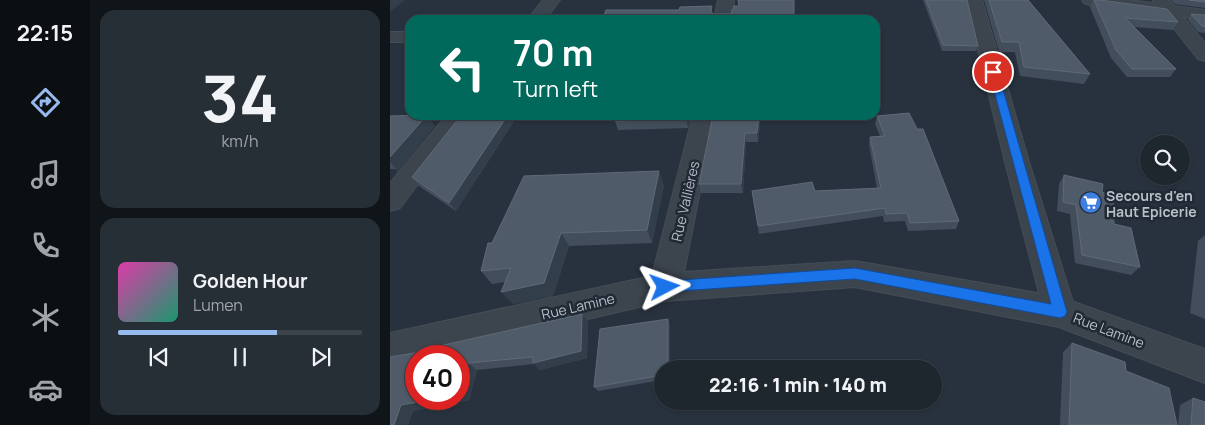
<!DOCTYPE html>
<meta charset="utf-8">
<style>
:root{--surface:#1e262e;--page:#262e36;--text:#f1f3f6;--muted:#a1a5aa;--line:#3c434a;--accent:#97bbef}
body{margin:0;font-family:Manrope,sans-serif;background:var(--page);color:var(--text);height:100vh;display:flex;flex-direction:column;font-size:19px;white-space:nowrap}
*{box-sizing:border-box;margin:0}
p{font-size:16px;color:var(--muted)}
.icon{flex:none;width:28px;height:28px;fill:none;stroke:currentColor;stroke-width:2;stroke-linecap:round;stroke-linejoin:round}
.map{position:relative;flex:1;overflow:hidden}
.details{display:flex;flex-direction:column;gap:10px;padding:10px;background:#101519;width:300px}
.details>*{flex:none}
.banner{position:absolute;left:15px;top:15px;width:475px;height:105px;border-radius:15px;box-shadow:0 1px 4px #0004,0 0 0 1px var(--line);background:#00695c;color:#fff;overflow:hidden}
.tools{position:absolute;left:750px;top:135px;display:grid;gap:10px}
.tools a{display:grid;place-items:center;width:50px;height:50px;border-radius:50%;background:var(--surface);box-shadow:0 1px 4px #0004,0 0 0 1px var(--line);font-size:25px}
.speed{position:absolute;left:15px;top:345px;display:flex;gap:10px;font-size:25px;font-weight:700;text-align:center}
.speed>*{display:grid;place-content:center;width:65px;height:65px;border-radius:50%;background:var(--surface);box-shadow:0 1px 4px #0004,0 0 0 1px var(--line);line-height:1}
.speed .limit{border:8px solid #d22;background:#fff;color:#111}
.pin{position:absolute;display:grid;place-items:center;width:42px;height:42px;color:#fff;margin:-21px;border:2px solid #fff;border-radius:50%;box-shadow:0 1px 5px #0007}
.me{position:absolute;width:55px;margin:-28px;rotate:86deg;stroke-linejoin:round;filter:drop-shadow(0 0 4px #0008)}
.turn{display:flex;align-items:center;gap:18px;height:105px;padding:0 25px;font-size:22px}
.turn .icon{width:65px;height:65px;stroke-width:2.5}
.turn b{display:block;font-size:35px;line-height:42px}
.details .tile{flex:1;display:flex;flex-direction:column;justify-content:center;gap:8px;min-width:0;padding:0 18px;border-radius:15px;background:var(--page)}
.details .dial{align-items:center;gap:0}
.dial b{font-size:65px;line-height:1}
.song{display:flex;align-items:center;gap:15px}
.cover{width:60px;height:60px;border-radius:8px;background:linear-gradient(135deg,hsl(320 70% 55%),hsl(160 70% 35%))}
.played{height:5px;border-radius:2px;background:linear-gradient(90deg,var(--accent) 65%,var(--line) 65%)}
.keys{display:flex;justify-content:space-around;direction:ltr}
.trip{position:absolute;left:264px;top:360px;width:288px;height:50px;border-radius:25px;background:var(--surface);box-shadow:0 1px 4px #0004,0 0 0 1px var(--line);font-weight:800;line-height:50px;text-align:center}
main{display:flex;flex:1;min-height:0}
.tab-bar{display:flex;flex-direction:column;width:90px;justify-content:space-around;align-items:center;background:#0c0f12;color:var(--muted)}
.tab-bar .icon{width:35px;height:35px}
.tab-bar .current{color:var(--accent)}
.tab-bar b{font-size:22px;color:var(--text)}
.map>svg:first-child{display:block}
.lines{fill:none;stroke-linecap:round;stroke-linejoin:round}
.minor-casing{stroke:#454d57;stroke-width:2}
.tertiary-casing{stroke:#454d57;stroke-width:2}
.minor{fill:#3c444e;fill-rule:evenodd}
.tertiary{fill:#3c444e;fill-rule:evenodd}
.wall{fill:#434e5c}
.shaded-wall{fill:#333e4b}
.building{fill:#4f5b68;stroke:#606a77}
.route{fill:#1a73e8;stroke:#114b97}
.labels{text-anchor:middle;dominant-baseline:central;stroke-width:5;stroke-linejoin:round;paint-order:stroke}
.poi-label{font-size:14px;font-weight:bold;fill:#b8bfc9;stroke:#202934;text-anchor:start}
.street-label{font-size:14px;fill:#b8bfc9;stroke:#202934}
</style>
<main>
<nav class="tab-bar">
<b>22:15</b>
<svg class="icon current" aria-label="directions" viewBox="0 0 24 24"><path d="M12 3l9 9-9 9-9-9zM9 14v-3h6M13 9l2 2-2 2"/></svg>
<svg class="icon" aria-label="music" viewBox="0 0 24 24"><path d="M9 18V5l10-2v13"/><circle cx="6" cy="18" r="3"/><circle cx="16" cy="16" r="3"/></svg>
<svg class="icon" aria-label="phone" viewBox="0 0 24 24"><path d="M5 4h4l2 5-3 2q2 4 5 5l2-3 5 2v4C11 20 4 13 5 4z"/></svg>
<svg class="icon" aria-label="climate" viewBox="0 0 24 24"><path d="M12 3v18M4 7l16 10M4 17L20 7"/></svg>
<svg class="icon" aria-label="car" viewBox="0 0 24 24"><path d="M5 17H2v-5l4-1 3-4h7l3 4 3 1v5h-3M9 17h6M6 11h13"/><circle cx="7" cy="17" r="2"/><circle cx="17" cy="17" r="2"/></svg>
</nav>
<section class="details">
<div class="tile dial"><b>34</b><p>km/h</p></div>
<div class="tile">
<div class="song"><i class="cover"></i><div><b>Golden Hour</b><p>Lumen</p></div></div>
<div class="played"></div>
<div class="keys"><svg class="icon" aria-label="previous" viewBox="0 0 24 24"><path d="M18 5L8 12l10 7zM5 5v14"/></svg><svg class="icon" aria-label="pause" viewBox="0 0 24 24"><path d="M8 5v14M16 5v14"/></svg><svg class="icon" aria-label="next" viewBox="0 0 24 24"><path d="M6 5l10 7-10 7zM19 5v14"/></svg></div>
</div>
</section>
<div class="map">
<svg width="815" height="425" viewBox="0 0 815 425">
<rect width="100%" height="100%" fill="#28323e"/>
<g class="lines">
<defs>
<path id="minor" d="M153,0H170L155,20H137Z
M576,0H592L639,162L686,312L682,322L670,327L658,322L654,312L615,162Z
M692,0H738L764,3L763,0H779L784,6L815,10V20L793,17L815,43V61L808,59L773,15L700,5L694,3Z
M0,32H20V42H0Z
M57,115H80L10,208L0,211V183Z"/>
<path id="tertiary" d="M328,0H344L342,20H324Z
M303,115H325L294,272L465,261L670,297L815,349V383L669,327L465,287L275,301L39,356H26V359L0,365V333L262,276Z"/>
</defs>
<!-- minor casing -->
<use href="#minor" class="minor-casing"/>
<!-- tertiary casing -->
<use href="#tertiary" class="tertiary-casing"/>
<!-- minor -->
<use href="#minor" class="minor"/>
<!-- tertiary -->
<use href="#tertiary" class="tertiary"/>
</g>
<!-- wall -->
<path class="wall" d="M533,0H577L588,46L586,51H552Z
M594,0H638L700,74L694,84L630,76L625,52H609Z
M703,0H710L788,22L783,30L744,27L786,69L780,77H737L721,58L700,7Z
M781,0H815V8L785,4Z
M801,14L815,15V33L808,32L798,20Z
M128,115L66,211L29,186L22,177Z
M301,115L298,128L228,130L225,121Z
M371,115L368,142H356L353,193H311L309,184Z
M0,116L45,126L8,171L5,169H0Z
M487,116L569,221L566,229L518,231L515,221L494,222L493,216L369,234L362,191H425L487,188L479,145L480,137L490,136L485,124Z
M674,175L712,192L724,224L750,267L741,275L685,263L680,214L667,211L669,184Z
M274,185L262,243L179,246L163,296L123,304L115,282L102,284L91,271L102,243Z
M815,235V319L800,313L808,241Z
M192,314L198,321L197,358L150,370L144,364L87,370L79,400L23,411L18,425H0L36,351Z
M280,324V369H272V380L208,391L204,387Z
M682,343L736,371L787,425H670L673,352Z
M803,398L815,425H788L790,405Z"/>
<!-- shaded-wall -->
<path class="shaded-wall" d="M0,0H15L0,12Z
M37,115L45,126L8,171L0,162V157Z
M118,115H128L66,211L59,203Z
M297,115H301L298,128L296,119Z
M369,115H371L368,142L367,133Z
M355,133L356,142L353,193L351,184Z
M269,171L274,185L262,243L257,230Z
M171,233L179,246L163,296L123,304L111,292Z
M192,314L198,321L197,358L150,370L143,363Z
M278,319L280,324V369H278Z
M78,363L87,370L79,400L23,411L18,425H4L11,405L45,399H69V394Z"/>
<!-- building -->
<path class="building" d="M348,0H404V20H212L216,10H289L290,7L322,6L321,11L323,14H341L344,6H349Z
M536,0H577L588,46L553,45Z
M599,0H638L700,74L634,67L629,42H612Z
M704,0H710L777,9L788,22L735,18L786,69H742L726,50Z
M799,0H815V2Z
M801,14L815,15V27L812,26Z
M519,113L527,129H533L569,221L520,223L517,213L496,214L495,208L368,226L362,191L422,182L425,191L491,188L480,137L495,136L487,116Z
M37,115L0,157V116Z
M79,115H118L59,203L22,177L69,118L78,117Z
M227,115H297L296,119L225,121Z
M323,115H369L367,133H355L351,184H309Z
M269,171L257,230L171,233L154,283L111,292L121,268L91,271L98,243H102L134,176Z
M674,175L713,184L712,192L723,197L724,224L741,228L750,267L692,255L686,205L673,202Z
M192,314L191,351L143,363V357L78,363L70,394H69V356H26V399H45L11,405L4,425H0V357L36,351V349Z
M278,319V369H272V375L204,387L210,329Z
M682,343L735,362L736,371L779,388L787,425H679Z
M803,398L815,402V425H801Z"/>
<!-- route -->
<path class="route" d="M603,69L608,72L677,312L675,316L670,318L465,279L275,292L271,291L269,287L271,283L275,281L465,268L661,304L599,72Z"/>
<!-- icons -->
<defs>
<symbol id="supermarket-disc" viewBox="-11 -11 22 22"><circle r="9.5" fill="#3f7fe0" stroke="#202934"/><path d="M-6-5.5h2.5l.6 2H6L4.5 2H-2.5L-4.4-4H-6ZM-1.5 3.2a1.3 1.3 0 1 0 .1 0ZM3 3.2a1.3 1.3 0 1 0 .1 0Z" fill="#fff"/></symbol>
</defs>
<g fill-rule="evenodd">
<use href="#supermarket-disc" x="688" y="190" width="25" height="25"/>
</g>
<g class="labels">
<!-- poi labels -->
<g class="poi-label">
<text x="716" y="195">Secours d'en<tspan x="716" dy="16">Haut Epicerie</tspan></text>
</g>
<!-- street labels -->
<g class="street-label">
<text transform="translate(295 201) rotate(-77)">Rue Vallières</text>
<text transform="translate(188 306) rotate(-13)">Rue Lamine</text>
<text transform="translate(719 330) rotate(21)">Rue Lamine</text>
</g>
</g>
</svg>
<div class="tools">
<a><svg class="icon" aria-label="search" viewBox="0 0 24 24"><circle cx="10" cy="10" r="6"/><path d="M15 15l6 6"/></svg></a>
</div>
<div class="speed"><div class="limit">40</div></div>
<div class="pin" style="left:603px;top:72px;background:#d93025"><svg class="icon" aria-label="arrive" viewBox="0 0 24 24"><path d="M6 21V4h12l-3 4 3 4H6"/></svg></div>
<svg class="me" style="left:275px;top:287px" viewBox="-20 -20 40 40"><path d="M0-17L14 15 0 8-14 15z" fill="#1a73e8" stroke="#fff" stroke-width="4"/></svg>
<div class="trip">22:16 · 1 min · 140 m</div>
<div class="banner">
<div class="turn"><svg class="icon" aria-label="left" viewBox="0 0 24 24"><path d="M17 20v-9H6M10 6l-5 5 5 5"/></svg><div><b>70 m</b>Turn left</div></div>
</div>
</div>
</main>
